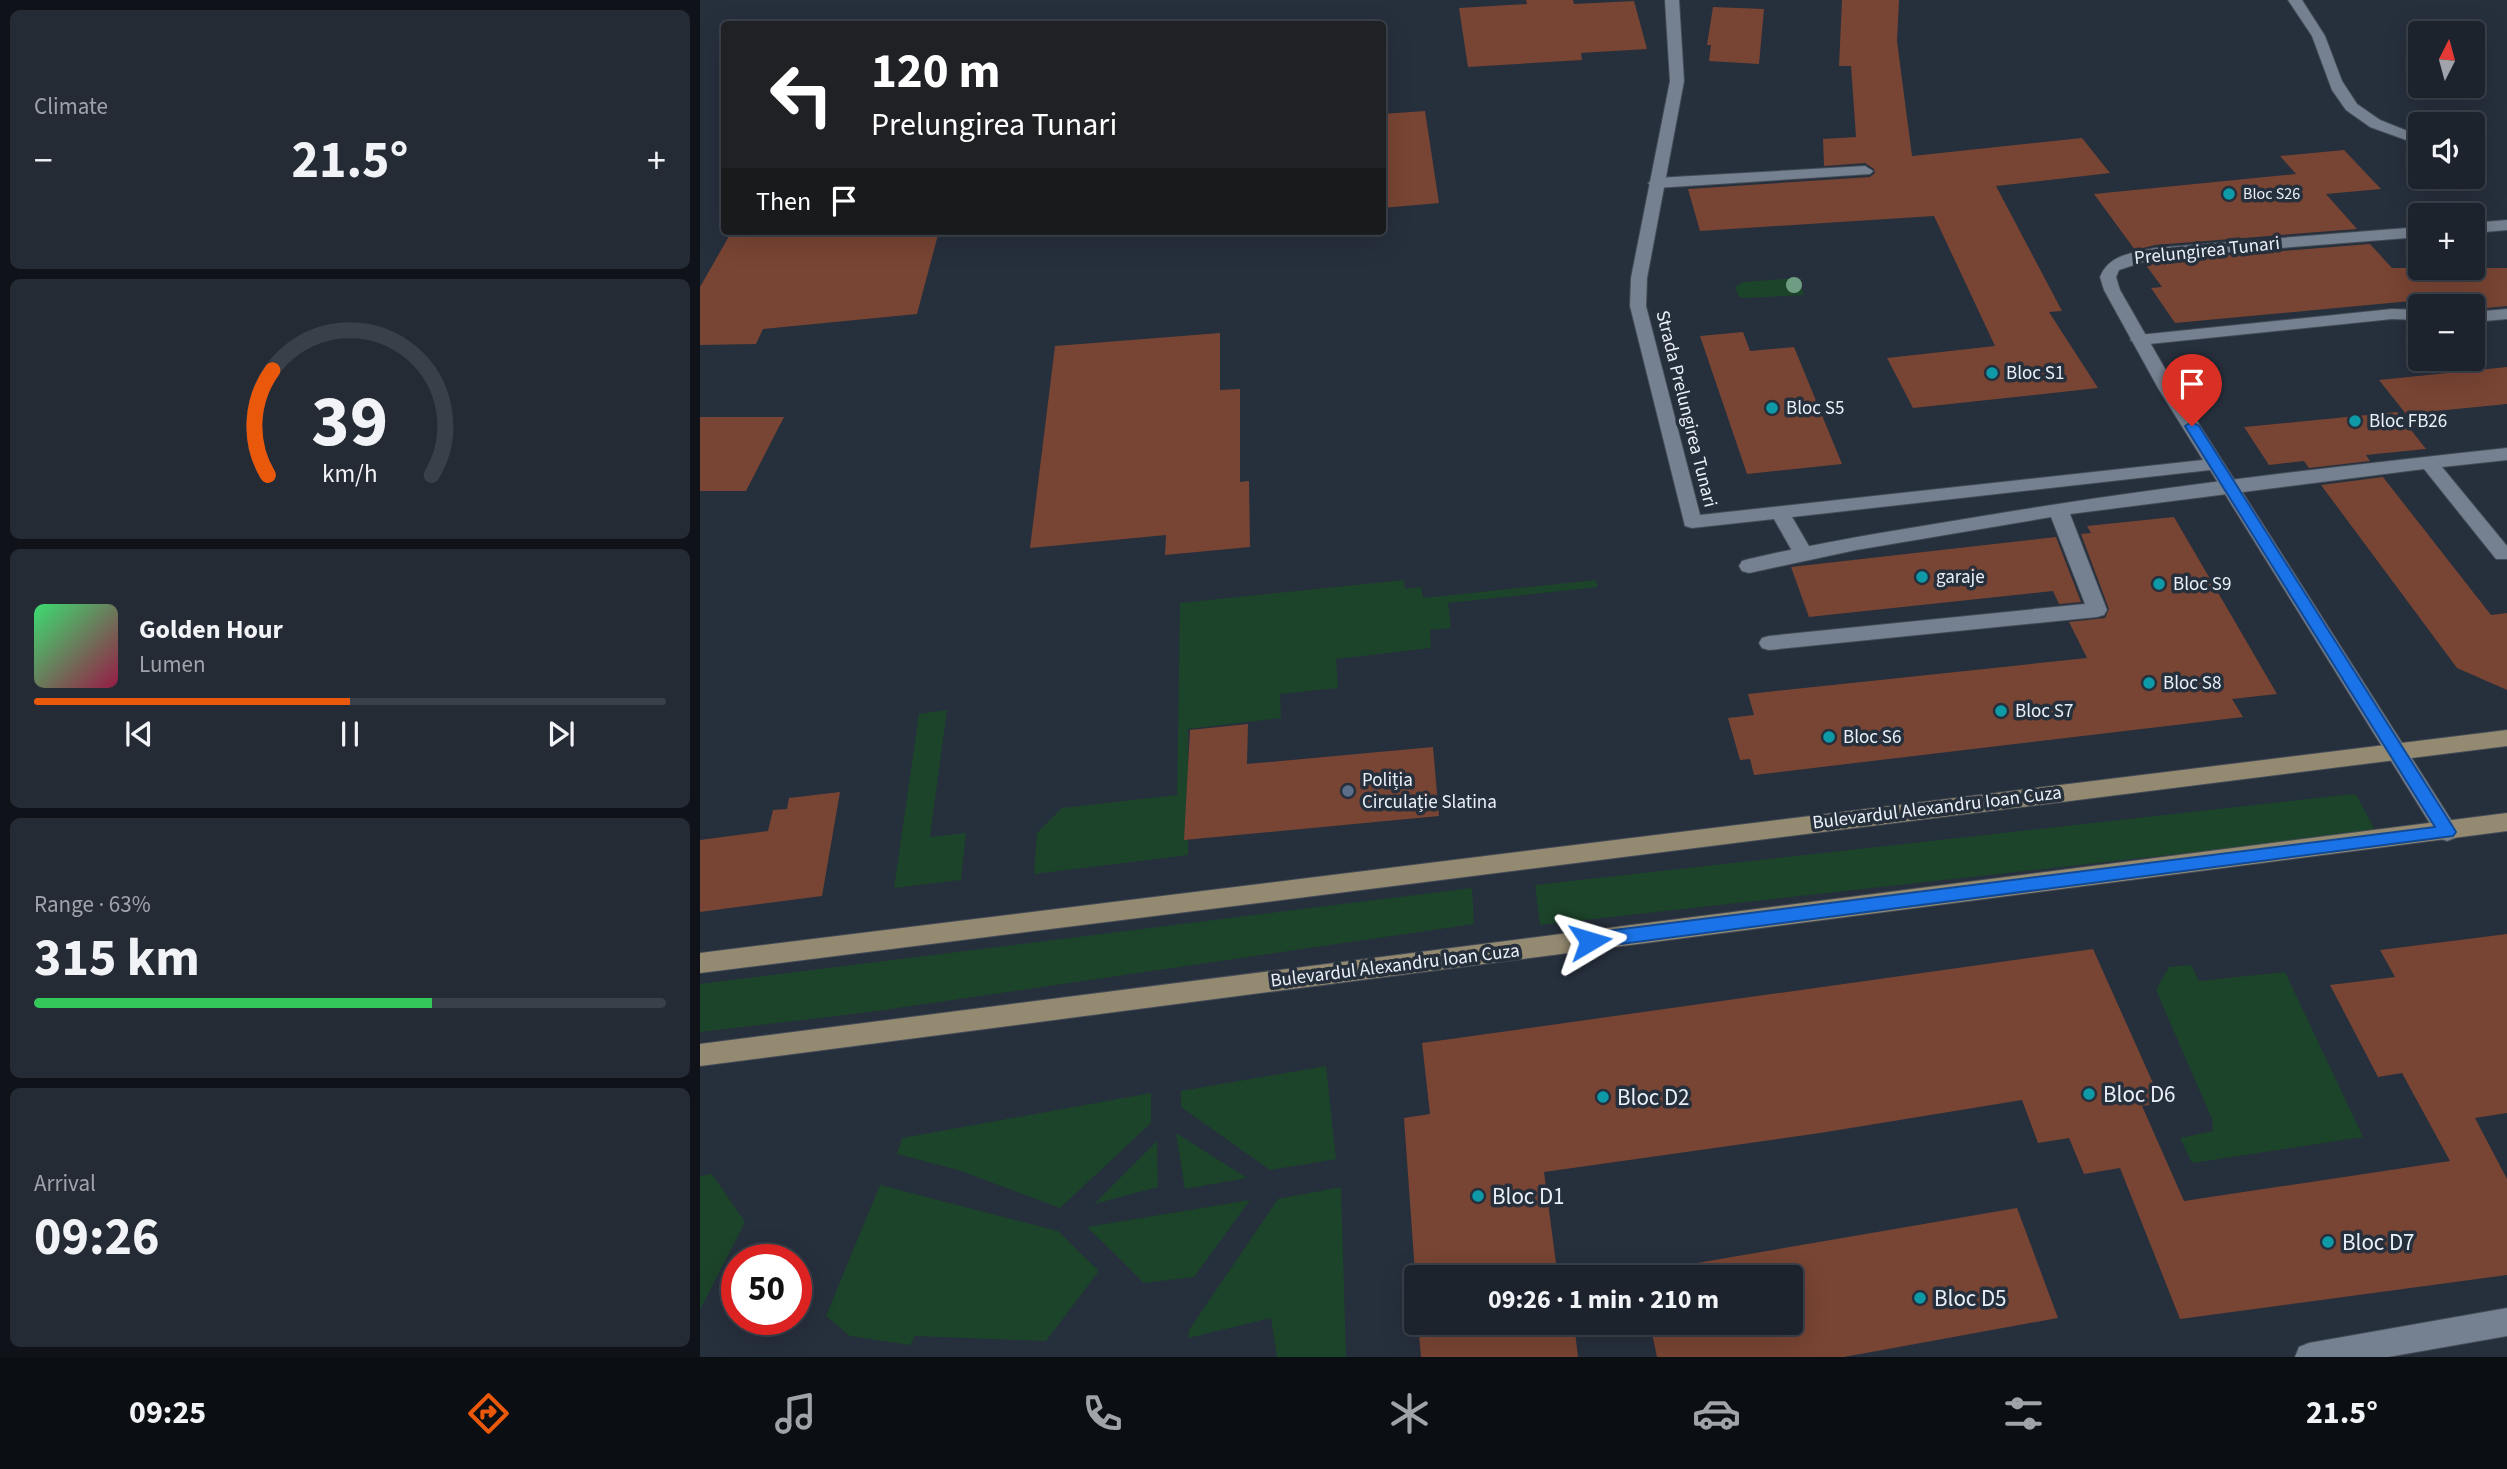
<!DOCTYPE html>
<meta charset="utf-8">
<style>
:root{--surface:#1c232d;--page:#252b35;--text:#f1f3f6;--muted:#a0a4aa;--line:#3a4049;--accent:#ea580c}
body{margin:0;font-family:"Source Sans 3",sans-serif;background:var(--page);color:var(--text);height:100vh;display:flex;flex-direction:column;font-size:26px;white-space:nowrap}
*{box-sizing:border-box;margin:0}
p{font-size:23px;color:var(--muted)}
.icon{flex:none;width:38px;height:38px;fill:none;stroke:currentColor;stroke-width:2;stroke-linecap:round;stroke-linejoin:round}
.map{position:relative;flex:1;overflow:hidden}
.sheet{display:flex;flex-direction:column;gap:10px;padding:10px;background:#0f1319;width:700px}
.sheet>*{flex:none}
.top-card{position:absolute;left:21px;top:21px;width:665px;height:214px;border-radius:7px;box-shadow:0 7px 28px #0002,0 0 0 2px var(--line);background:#202124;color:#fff;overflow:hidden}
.needle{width:46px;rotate:6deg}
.fabs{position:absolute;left:1708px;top:21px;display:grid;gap:14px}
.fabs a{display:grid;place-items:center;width:77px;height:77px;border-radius:7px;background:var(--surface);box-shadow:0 7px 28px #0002,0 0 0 2px var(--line);font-size:35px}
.speed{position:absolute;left:21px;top:1244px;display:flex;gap:14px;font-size:35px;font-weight:700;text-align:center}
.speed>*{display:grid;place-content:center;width:91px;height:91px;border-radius:50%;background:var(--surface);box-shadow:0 7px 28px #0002,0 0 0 2px var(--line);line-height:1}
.speed .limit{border:10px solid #d22;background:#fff;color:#111}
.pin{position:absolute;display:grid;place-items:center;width:60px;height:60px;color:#fff;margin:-72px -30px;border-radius:50% 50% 50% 0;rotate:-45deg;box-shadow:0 0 7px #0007}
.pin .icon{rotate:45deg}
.me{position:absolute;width:77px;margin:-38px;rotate:83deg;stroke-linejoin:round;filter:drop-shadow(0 0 5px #0008)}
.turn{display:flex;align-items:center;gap:24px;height:147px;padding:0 35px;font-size:32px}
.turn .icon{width:91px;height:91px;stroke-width:2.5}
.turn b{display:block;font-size:49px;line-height:60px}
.then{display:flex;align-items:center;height:66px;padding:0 35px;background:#0003;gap:14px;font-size:26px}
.big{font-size:52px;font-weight:700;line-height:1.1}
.sheet .widget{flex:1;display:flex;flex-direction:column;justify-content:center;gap:10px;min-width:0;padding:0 24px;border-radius:10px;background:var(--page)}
.sheet .dial{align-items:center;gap:0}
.dial svg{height:182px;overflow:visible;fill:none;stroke:var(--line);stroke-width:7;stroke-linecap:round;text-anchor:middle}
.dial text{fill:var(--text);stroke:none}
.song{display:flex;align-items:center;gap:21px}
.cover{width:84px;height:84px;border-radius:10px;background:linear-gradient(135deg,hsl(140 70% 55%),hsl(340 70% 35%))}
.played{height:7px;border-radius:4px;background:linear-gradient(90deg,var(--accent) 50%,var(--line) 50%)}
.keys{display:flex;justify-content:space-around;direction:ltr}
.heat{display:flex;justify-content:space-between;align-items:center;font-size:38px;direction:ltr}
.charge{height:10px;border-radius:5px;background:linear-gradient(90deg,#34c759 63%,var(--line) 0)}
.trip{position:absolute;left:704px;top:1265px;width:399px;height:70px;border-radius:7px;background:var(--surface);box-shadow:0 7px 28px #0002,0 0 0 2px var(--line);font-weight:700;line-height:70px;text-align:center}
.dock{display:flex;height:112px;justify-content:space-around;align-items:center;background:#0b0e12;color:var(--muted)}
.dock .icon{width:49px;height:49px}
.dock .active{color:var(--accent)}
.dock b{font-size:32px;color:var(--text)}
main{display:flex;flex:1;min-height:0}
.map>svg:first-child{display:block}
.green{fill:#1c442a}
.building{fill:#784433}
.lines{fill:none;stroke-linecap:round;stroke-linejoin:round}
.lane-casing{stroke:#444b56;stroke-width:2}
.street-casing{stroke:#444b56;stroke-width:2}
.secondary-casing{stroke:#444b56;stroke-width:2}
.lane{fill:#758090;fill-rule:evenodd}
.street{fill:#758090;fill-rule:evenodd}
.secondary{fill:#948a71;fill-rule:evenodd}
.tree{fill:#6f9d84}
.route{fill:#1a73e8;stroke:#114b97;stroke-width:2}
.culture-dot{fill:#0f9aa8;stroke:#262f3c;stroke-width:2.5}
.service-dot{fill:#5c6f8a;stroke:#262f3c;stroke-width:2.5}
.labels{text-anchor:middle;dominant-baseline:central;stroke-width:7;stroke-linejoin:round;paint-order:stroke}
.far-poi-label{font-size:16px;fill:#eaf0f8;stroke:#262f3c;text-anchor:start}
.street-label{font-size:19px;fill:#eaf0f8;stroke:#262f3c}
.poi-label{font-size:19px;fill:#eaf0f8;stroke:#262f3c;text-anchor:start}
.near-poi-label{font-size:23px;fill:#eaf0f8;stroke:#262f3c;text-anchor:start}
</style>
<main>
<section class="sheet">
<div class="widget"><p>Climate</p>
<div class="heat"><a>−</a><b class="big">21.5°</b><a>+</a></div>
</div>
<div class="widget dial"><svg viewBox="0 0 100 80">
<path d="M14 69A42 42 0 1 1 86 69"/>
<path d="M14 69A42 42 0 0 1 16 23" stroke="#ea580c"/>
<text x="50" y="56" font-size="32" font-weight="700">39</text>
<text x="50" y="72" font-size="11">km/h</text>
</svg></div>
<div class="widget">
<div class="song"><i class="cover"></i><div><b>Golden Hour</b><p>Lumen</p></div></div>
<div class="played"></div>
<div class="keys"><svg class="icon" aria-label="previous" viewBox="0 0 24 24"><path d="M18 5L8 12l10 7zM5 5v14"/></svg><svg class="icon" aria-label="pause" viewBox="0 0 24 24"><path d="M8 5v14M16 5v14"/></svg><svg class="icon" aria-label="next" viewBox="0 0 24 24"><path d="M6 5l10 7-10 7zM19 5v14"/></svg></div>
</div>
<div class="widget"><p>Range · 63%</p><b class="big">315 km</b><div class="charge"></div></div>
<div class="widget"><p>Arrival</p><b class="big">09:26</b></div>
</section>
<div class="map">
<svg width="1807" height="1357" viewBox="0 0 1807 1357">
<rect width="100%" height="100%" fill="#262f3c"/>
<!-- green -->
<path class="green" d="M1098,278L1104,295L1047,298L1039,297L1035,287L1043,282Z
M704,580L705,589L721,587L723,598L896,580L898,587L748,603L751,628L730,630L731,648L636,659L638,688L580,694L581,718L488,729V855L334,874L337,833L362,808L477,795L480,603Z
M247,710L230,837L266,833L261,880L194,888L219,714Z
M1653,794L1657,796L1676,832L840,925L835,885Z
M772,888L774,924L170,1012L0,1032V984Z
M1491,965L1499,981L1585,972L1663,1137L1492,1163L1480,1138L1513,1131L1512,1119L1456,990L1469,967Z
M626,1066L636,1159L570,1170L481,1107V1091Z
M451,1093V1123L360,1208L258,1170L197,1154L202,1138Z
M476,1133L547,1178L485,1189Z
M457,1141L458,1187L394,1204Z
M12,1174L45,1222L0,1310V1176Z
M180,1185L358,1231L399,1271L346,1341L215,1336L210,1345L150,1336L126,1316Z
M641,1187L646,1357H577L571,1318L488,1338L489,1330L578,1199Z
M550,1200L494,1277L444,1283L387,1227Z"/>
<!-- building -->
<path class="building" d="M826,0H873L874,4L934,1L947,49L881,53L882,60L768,67L759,8L827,4Z
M1142,0H1199L1197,41L1212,156L1382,138L1410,173L1296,186L1362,311L1349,312L1398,388L1213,408L1187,358L1295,346L1234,216L1000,231L988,189L1170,177L1175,173L1174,169L1165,163L1124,166L1123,139L1156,137L1151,66H1139Z
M1013,7L1064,9L1059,64L1009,61L1011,45H1007Z
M725,111L739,203L682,208V114Z
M1644,150L1681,189L1626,194L1657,229L1455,245L1435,250L1394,194L1596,174L1580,156Z
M32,231H239L217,314L63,329L56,344L0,345V287Z
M1670,244L1692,268H1807V306L1776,309L1764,296L1475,323L1451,288L1462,287L1445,264L1456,261Z
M1043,332L1050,351L1094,347L1142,464L1047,474L1000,336Z
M520,333V390L540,389V482L549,481L550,547L465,555L466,535L330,548L355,346Z
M1807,367V404L1706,414L1679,380Z
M1697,412L1726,449L1666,455L1670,461L1609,468L1604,461L1569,465L1544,427Z
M0,417H84L46,491H0Z
M1683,477L1791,615L1807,613V690L1757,668L1621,485Z
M1474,517L1577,694L1532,699L1543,717L1054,775L1050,759L1040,760L1028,718L1054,715L1048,694L1387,658L1369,622L1405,618L1409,609L1381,534L1391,533L1387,526Z
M1356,537L1381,602L1359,604L1353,591L1109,617L1091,567Z
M548,724L547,764L733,747L739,816L484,840L490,730Z
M140,792L122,896L0,912V840L68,831L73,810L87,809L89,798Z
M1807,934V1113L1775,1118L1807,1179V1275L1480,1319L1420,1168L1384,1174L1369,1138L1338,1143L1322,1100L1120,1133L844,1172L857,1271L866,1270L868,1278H716V1287L704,1118L730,1114L722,1043L1393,949L1462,1103L1442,1106L1484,1201L1750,1161L1702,1073L1678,1077L1630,985L1695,977L1680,950Z
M1317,1208L1358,1318L1144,1357H957L950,1323H1090V1278H940L939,1273Z
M718,1323H874L878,1357H721Z"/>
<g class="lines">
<defs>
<path id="lane" d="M1588,0H1602L1625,36L1642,81L1657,104L1680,120L1720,136V145L1670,127L1646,110L1632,90L1612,36Z
M1165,166L1173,171L1170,174L956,188L948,183L956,178Z
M1692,309L1720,310V320L1692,319L1439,345L1430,340L1439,335Z
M1807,309V319L1773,322V312Z
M1807,448V460L1742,467L1807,546V559H1796L1724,469L1370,514L1407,610L1404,615L1397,617L1069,650L1062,648L1059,643L1062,638L1069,636L1385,604L1351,517L1156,550L1049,573L1042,571L1039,566L1042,561L1049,559C1126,541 1205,529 1283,516C1456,487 1632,467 1807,448Z"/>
<path id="street" d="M965,0H979L984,81L947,278L946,306L1000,515L1503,460L1458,388L1404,290L1400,277C1409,254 1433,253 1455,248L1720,227V237L1455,258L1419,270L1416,277L1420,290L1476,388L1755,826L1758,832L1755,838L1747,841L1739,838L1510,470L1092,517L1113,553L1110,558H1096L1074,519L992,528L985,526L930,306L931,278L970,81Z
M1807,220V230L1773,233V223Z
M1807,1308V1336L1688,1357H1595L1599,1347L1609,1343Z"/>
<path id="secondary" d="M1807,730V746L0,973V953Z
M1807,813V831L0,1066V1044Z"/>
</defs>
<!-- lane casing -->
<use href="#lane" class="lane-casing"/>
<!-- street casing -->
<use href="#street" class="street-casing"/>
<!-- secondary casing -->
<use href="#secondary" class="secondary-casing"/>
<!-- lane -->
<use href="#lane" class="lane"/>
<!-- street -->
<use href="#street" class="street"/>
<!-- secondary -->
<use href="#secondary" class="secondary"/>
</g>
<!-- trees -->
<circle class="tree" cx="1094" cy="285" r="8"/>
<!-- route -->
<path class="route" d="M1492,422L1499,426L1753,827L1756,832L1753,836L890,948L884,946L881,941L884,935L890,933L1735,827L1485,426Z"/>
<!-- markers -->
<g class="culture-dot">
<circle cx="1529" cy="194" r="7"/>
<circle cx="1292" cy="373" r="7"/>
<circle cx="1072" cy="408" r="7"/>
<circle cx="1655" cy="421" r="7"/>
<circle cx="1222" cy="577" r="7"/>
<circle cx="1459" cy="584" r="7"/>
<circle cx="1449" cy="683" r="7"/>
<circle cx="1301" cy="711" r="7"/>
<circle cx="1129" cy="737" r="7"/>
<circle cx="1389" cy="1094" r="7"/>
<circle cx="903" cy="1097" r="7"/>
<circle cx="778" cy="1196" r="7"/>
<circle cx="1628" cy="1242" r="7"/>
<circle cx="1220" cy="1298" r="7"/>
</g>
<circle class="service-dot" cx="648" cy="791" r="7"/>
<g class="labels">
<!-- far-poi labels -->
<g class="far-poi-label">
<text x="1543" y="194">Bloc S26</text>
</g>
<!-- street labels -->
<g class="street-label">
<text transform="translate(1507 251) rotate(-6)">Prelungirea Tunari</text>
<text transform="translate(986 409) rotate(76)">Strada Prelungirea Tunari</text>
<text transform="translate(1237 808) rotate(-7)">Bulevardul Alexandru Ioan Cuza</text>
<text transform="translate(695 966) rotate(-7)">Bulevardul Alexandru Ioan Cuza</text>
</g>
<!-- poi labels -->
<g class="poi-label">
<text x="1306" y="373">Bloc S1</text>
<text x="1086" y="408">Bloc S5</text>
<text x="1669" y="421">Bloc FB26</text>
<text x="1236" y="577">garaje</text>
<text x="1473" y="584">Bloc S9</text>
<text x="1463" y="683">Bloc S8</text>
<text x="1315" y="711">Bloc S7</text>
<text x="1143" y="737">Bloc S6</text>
<text x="662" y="780">Poliția<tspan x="662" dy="22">Circulație Slatina</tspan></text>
</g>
<!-- near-poi labels -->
<g class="near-poi-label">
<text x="1403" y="1094">Bloc D6</text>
<text x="917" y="1097">Bloc D2</text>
<text x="792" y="1196">Bloc D1</text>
<text x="1642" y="1242">Bloc D7</text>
<text x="1234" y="1298">Bloc D5</text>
</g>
</g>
</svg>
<div class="fabs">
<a><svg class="needle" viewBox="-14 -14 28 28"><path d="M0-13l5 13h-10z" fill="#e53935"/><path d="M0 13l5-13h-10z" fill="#a0a4aa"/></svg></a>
<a><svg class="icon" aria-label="sound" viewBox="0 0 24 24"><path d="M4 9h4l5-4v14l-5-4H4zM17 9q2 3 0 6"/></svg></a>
<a>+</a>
<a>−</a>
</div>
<div class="speed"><div class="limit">50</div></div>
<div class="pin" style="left:1492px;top:426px;background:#d93025"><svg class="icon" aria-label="arrive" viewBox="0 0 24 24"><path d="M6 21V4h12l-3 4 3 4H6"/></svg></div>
<svg class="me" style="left:890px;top:941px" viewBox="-20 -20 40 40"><path d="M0-17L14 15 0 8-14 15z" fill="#1a73e8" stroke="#fff" stroke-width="4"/></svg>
<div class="trip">09:26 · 1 min · 210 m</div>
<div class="top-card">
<div class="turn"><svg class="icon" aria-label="left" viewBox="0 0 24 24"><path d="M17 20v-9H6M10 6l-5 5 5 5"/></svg><div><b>120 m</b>Prelungirea Tunari</div></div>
<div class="then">Then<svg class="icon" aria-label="arrive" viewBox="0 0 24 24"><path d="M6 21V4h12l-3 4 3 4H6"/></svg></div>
</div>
</div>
</main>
<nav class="dock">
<b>09:25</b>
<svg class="icon active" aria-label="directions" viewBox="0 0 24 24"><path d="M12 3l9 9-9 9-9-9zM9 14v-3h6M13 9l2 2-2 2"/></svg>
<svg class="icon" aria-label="music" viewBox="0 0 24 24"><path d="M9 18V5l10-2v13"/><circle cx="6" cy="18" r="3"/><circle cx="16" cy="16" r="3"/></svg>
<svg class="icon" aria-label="phone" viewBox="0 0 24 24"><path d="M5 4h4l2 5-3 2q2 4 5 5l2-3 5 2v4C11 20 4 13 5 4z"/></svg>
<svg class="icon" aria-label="climate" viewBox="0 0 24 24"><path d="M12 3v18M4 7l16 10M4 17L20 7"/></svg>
<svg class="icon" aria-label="car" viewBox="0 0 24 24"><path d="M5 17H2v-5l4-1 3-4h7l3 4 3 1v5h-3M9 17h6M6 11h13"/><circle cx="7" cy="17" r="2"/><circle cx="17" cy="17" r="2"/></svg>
<svg class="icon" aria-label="filters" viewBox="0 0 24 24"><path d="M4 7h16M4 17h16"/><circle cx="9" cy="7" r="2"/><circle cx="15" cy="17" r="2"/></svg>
<b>21.5°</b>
</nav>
